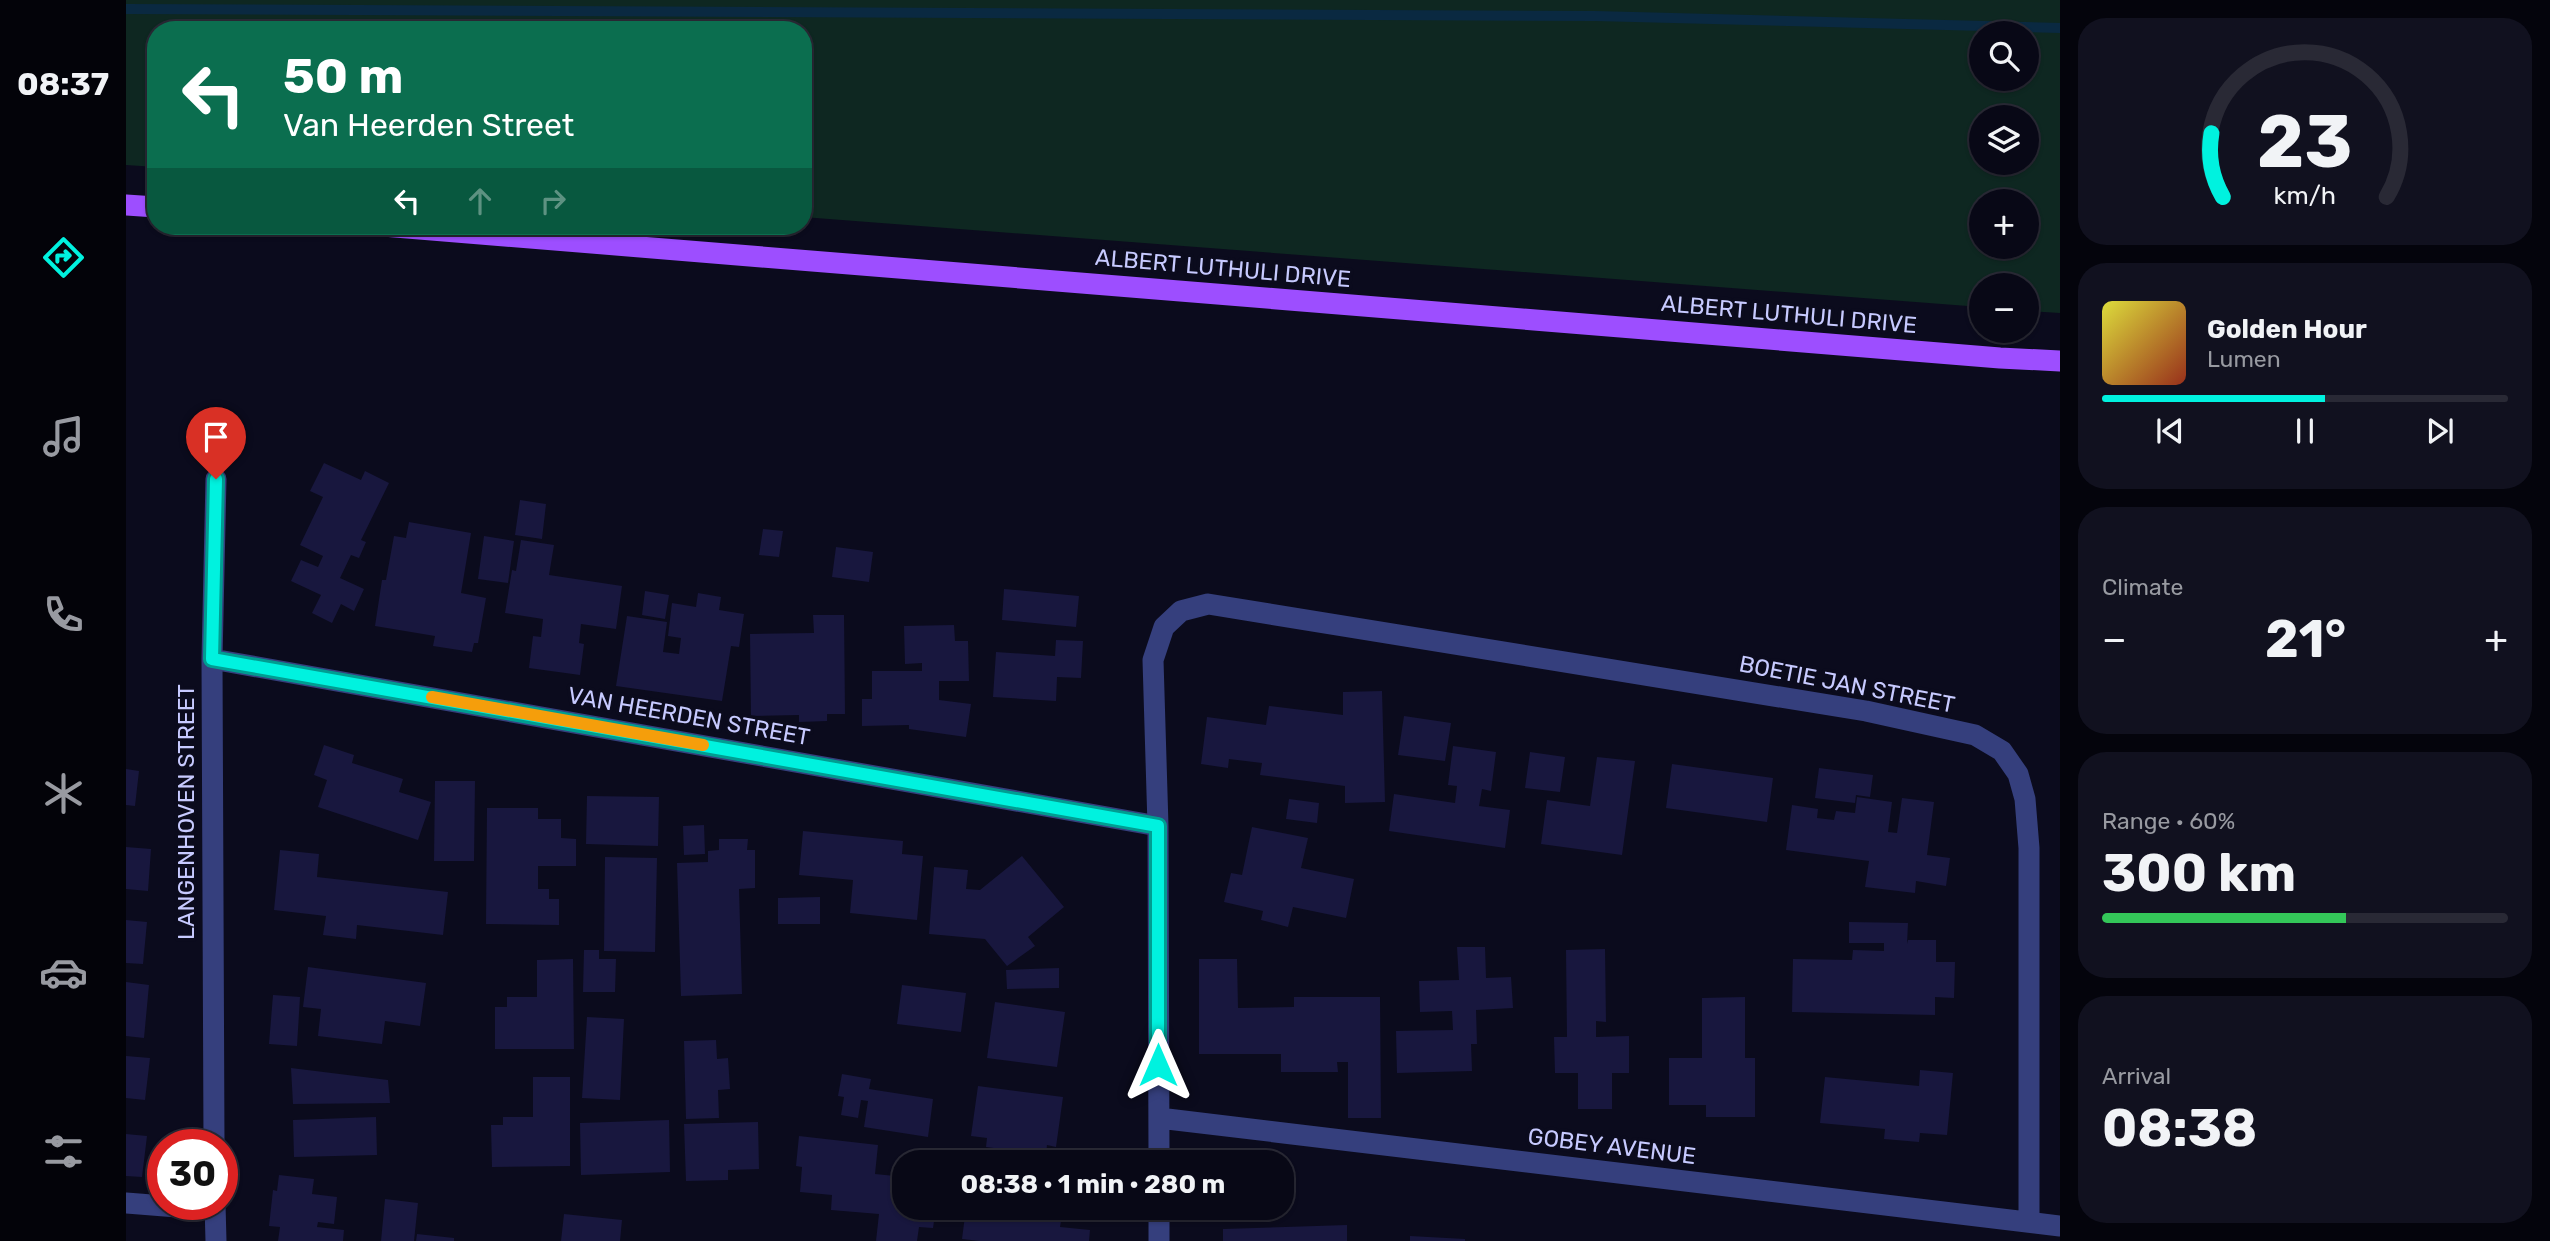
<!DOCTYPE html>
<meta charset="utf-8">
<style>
:root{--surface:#080816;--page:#11111f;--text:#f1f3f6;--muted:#989aa1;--line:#292935;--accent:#00f2df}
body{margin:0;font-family:Rubik,sans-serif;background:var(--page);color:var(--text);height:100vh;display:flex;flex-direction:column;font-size:26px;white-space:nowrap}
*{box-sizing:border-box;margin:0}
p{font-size:23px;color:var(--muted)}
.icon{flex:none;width:38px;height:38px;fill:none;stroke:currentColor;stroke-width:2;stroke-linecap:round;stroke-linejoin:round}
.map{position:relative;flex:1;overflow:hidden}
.side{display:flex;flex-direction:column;gap:18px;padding:18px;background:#04040c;width:490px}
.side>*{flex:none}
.banner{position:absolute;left:21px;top:21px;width:665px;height:214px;border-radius:28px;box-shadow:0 2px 5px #0004,0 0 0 2px var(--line);background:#0b6e4f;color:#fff;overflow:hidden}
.tools{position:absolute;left:1843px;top:21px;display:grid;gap:14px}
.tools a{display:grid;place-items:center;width:70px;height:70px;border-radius:50%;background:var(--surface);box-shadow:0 2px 5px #0004,0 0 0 2px var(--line);font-size:35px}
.speed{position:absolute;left:21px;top:1129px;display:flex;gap:14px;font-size:35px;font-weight:700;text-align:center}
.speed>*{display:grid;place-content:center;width:91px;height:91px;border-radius:50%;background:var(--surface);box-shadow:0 2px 5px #0004,0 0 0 2px var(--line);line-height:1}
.speed .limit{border:10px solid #d22;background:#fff;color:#111}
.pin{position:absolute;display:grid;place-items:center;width:60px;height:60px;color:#fff;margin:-72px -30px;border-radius:50% 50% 50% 0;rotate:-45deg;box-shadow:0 0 7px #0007}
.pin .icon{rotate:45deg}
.me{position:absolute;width:77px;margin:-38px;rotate:0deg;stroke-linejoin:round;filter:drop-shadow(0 0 5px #0008)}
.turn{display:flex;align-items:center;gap:24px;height:147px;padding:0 21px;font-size:32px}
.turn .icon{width:91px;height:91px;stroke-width:2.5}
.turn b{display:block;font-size:49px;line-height:60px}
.lanes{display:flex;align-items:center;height:66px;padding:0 21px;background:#0003;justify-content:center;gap:35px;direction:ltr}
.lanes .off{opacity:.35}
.big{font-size:52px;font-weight:700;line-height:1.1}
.side .card{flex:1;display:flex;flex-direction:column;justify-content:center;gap:10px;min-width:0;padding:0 24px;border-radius:28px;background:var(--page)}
.side .dial{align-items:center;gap:0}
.dial svg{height:182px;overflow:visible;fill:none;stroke:var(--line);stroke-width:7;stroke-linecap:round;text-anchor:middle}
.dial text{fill:var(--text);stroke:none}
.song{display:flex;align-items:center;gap:21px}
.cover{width:84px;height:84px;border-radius:10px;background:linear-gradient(135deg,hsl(60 70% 55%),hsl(10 70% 35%))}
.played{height:7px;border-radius:4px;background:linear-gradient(90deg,var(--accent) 55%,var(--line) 55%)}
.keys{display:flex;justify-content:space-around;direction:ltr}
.heat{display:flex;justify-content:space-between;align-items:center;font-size:38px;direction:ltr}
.charge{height:10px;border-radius:5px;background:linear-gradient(90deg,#34c759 60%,var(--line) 0)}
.trip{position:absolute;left:766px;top:1150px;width:402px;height:70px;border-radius:28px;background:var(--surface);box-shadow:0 2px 5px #0004,0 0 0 2px var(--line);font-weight:700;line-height:70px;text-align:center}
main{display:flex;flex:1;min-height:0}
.tabs{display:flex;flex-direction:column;width:126px;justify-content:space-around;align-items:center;background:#030309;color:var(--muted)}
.tabs .icon{width:49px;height:49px}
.tabs .on{color:var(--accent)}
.tabs b{font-size:32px;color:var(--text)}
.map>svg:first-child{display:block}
.green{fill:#0e2721;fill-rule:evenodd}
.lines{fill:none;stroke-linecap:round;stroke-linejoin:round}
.stream{stroke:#0a2941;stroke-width:10}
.building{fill:#18173e}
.minor{stroke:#353f7d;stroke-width:21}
.major{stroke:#9d4eff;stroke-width:21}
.route-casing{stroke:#009d91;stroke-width:18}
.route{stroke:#00f2df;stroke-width:12}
.slow{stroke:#f59e0b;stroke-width:12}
.labels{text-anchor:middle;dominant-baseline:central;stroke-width:7;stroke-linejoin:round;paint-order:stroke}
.street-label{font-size:23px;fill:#c7caff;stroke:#0b0b1d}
</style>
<main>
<nav class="tabs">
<b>08:37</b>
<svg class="icon on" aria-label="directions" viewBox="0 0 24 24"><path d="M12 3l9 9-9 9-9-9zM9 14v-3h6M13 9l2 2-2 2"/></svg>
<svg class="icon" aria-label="music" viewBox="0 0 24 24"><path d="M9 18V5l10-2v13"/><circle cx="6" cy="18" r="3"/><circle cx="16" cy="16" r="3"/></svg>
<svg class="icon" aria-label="phone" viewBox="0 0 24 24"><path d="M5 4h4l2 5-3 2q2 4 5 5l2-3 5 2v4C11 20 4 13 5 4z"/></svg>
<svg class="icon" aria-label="climate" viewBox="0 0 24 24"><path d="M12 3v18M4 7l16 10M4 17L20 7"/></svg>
<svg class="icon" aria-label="car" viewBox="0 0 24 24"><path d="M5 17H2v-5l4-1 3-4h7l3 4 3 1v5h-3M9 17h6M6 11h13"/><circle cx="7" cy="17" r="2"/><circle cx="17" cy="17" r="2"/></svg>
<svg class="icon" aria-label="filters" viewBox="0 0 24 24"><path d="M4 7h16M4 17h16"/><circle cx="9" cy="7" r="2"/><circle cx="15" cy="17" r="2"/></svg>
</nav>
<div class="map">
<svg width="1934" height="1241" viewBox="0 0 1934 1241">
<rect width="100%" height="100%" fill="#0b0b1d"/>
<!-- green -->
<path class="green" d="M0,0H1934V313L1901,311L1900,285H1855V307L677,217V30H30V167L0,165ZM1855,33H1900V79H1855ZM1855,117H1900V163H1855ZM1855,201H1900V247H1855Z"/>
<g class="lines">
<!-- stream -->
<path class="stream" d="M0,9L1469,16L1934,28"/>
</g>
<!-- building -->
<path class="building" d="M198,463L235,480L239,471L263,483L235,540L240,542L233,558L225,555L214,578L238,589L228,611L215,604L206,623L186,613L195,595L165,581L175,560L192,567L197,556L174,545L197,497L184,491Z
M394,500L420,504L416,539L389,535Z
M283,522L345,533L335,593L360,598L352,643H348L346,652L307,646L309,636L249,626L256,580H260L268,536L280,538Z
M637,529L657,531L653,557L633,555Z
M358,536L388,541L382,583L352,579Z
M395,540L428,545L423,575L496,586L490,629L455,624L453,643L458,644L454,675L403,668L407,636L415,637L417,619L379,613L386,570L390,571Z
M710,547L747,552L743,582L706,577Z
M878,589L953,596L950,627L876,620Z
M519,591L543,595L539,619L516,615Z
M572,593L595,597L593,610L618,614L613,647L605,646L596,701L490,686L501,616L541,622L537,652L553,654L555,638L542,636L546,603L570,607Z
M687,615H718L719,714H701V721L673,722V715L625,716L624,634L688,633Z
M828,625L829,641H842L843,681H813V700L845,704L840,737L783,729V725L736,726V699H746V671H796V663L779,664L778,626Z
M930,640L957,641L955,678L931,677L930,701L867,697L870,652L929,656Z
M1256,691L1259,802L1219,803V786L1134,775L1136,763L1103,759L1102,768L1075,764L1081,717L1140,725L1143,706L1217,715V692Z
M1278,716L1325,723L1319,761L1272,755Z
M198,745L228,755L226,763L277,779L273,792L305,802L292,840L192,807L201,780L188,775Z
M1327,746L1370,752L1365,791L1356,789L1353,806L1384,810L1379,848L1263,831L1268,794L1329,803L1331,786L1322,785Z
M1404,752L1439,757L1434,792L1399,788Z
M1471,757L1509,761L1496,855L1415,844L1421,800L1464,806Z
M1546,764L1647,778L1641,822L1540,808Z
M1693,768L1747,775L1744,797L1730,795L1729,803L1689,798Z
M0,769L13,771L9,806L0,805Z
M309,781H349L348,861H308Z
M461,796L533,797L532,846L460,844Z
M1731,797L1766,802L1762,832L1771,833L1776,798L1808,802L1801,855L1824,858L1820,886L1790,881L1789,893L1739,887L1743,861L1660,850L1666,805L1692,809L1691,818L1708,820L1710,811L1729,813Z
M1163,799L1193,803L1191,823L1160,819Z
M361,808H412V819H435V838L450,839V866H412V889H423V899H433V925L360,924Z
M578,825L579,854L558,855L557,826Z
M1126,827L1182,838L1175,868L1228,879L1220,918L1167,907L1162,927L1135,920L1137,911L1098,902L1105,873L1116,875Z
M677,831L777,841L776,854L797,856L791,920L724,913L727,880L673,875Z
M593,839H622L621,850H629V888L613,889L616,994L555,996L551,863L582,862V851L593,850Z
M0,847L25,849L22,891L0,889Z
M154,850L193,854L191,877L322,892L317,935L231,925L230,939L197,935L200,916L148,910Z
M896,856L938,907L902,937L909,946L881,966L859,939L803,934L808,867L842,870L840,889L854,890Z
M479,857L531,858L529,952L478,951Z
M694,897V924H652V898Z
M0,920L21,922L17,964L0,963Z
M1723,922L1782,923L1781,944L1782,940H1810V962H1829L1828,998L1809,997V1015L1666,1012L1667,959L1726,960L1727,950L1758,951V943H1723Z
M1331,947H1359L1360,978L1385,977L1387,1008L1350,1010L1351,1044H1345L1346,1071L1271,1073L1270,1031L1327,1030L1326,1011L1294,1012L1293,981L1333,980Z
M1479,949L1480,1022L1470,1021V1037L1503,1036V1073H1486V1109H1452V1073H1429L1428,1037H1441L1440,950Z
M458,950H473V959H490L489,992H457Z
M447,959L448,1049H369V1007H381V997H411V960Z
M1073,959H1111L1112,1008L1168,1007V997H1254L1255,1118H1222V1062H1211L1212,1072H1155V1054H1073Z
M182,967L300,983L294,1026L259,1021L256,1044L192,1036L195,1009L177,1007Z
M933,968V988L881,989L880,970Z
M0,982L23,985L18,1038L0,1036Z
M776,985L840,993L835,1032L771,1024Z
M147,995L174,997L171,1046L143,1044Z
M1619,997V1058H1629V1117H1580V1105H1543V1058H1576V998Z
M869,1002L939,1012L931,1067L861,1058Z
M461,1017L498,1019L494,1100L456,1098Z
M590,1040L591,1059L602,1058L604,1089L592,1090L593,1118L560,1119L558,1041Z
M0,1056L24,1058L19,1100L0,1098Z
M165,1068L262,1080L264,1103L167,1104Z
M1794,1070L1827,1073L1821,1135L1794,1133L1793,1142L1758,1139L1759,1129L1694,1123L1699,1077L1793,1086Z
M716,1074L745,1079L743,1089L807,1099L802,1137L738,1127L742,1101L735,1100L732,1118L715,1115L718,1097L712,1096Z
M407,1077H444V1166L366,1167L365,1125H377V1117H407Z
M852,1086L937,1097L930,1147L921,1145L920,1155L860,1147L861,1138L845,1136Z
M250,1117L251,1155L168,1157L167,1120Z
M543,1120L544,1172L455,1175L454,1123Z
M632,1122L633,1169L602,1170V1180L560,1181L558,1124Z
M0,1134L21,1136L16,1177L0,1176Z
M673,1136L752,1145L749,1174L779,1177V1208H810L807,1228L793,1227L791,1241H750L753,1214L705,1210L706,1195L674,1192L676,1167L670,1166Z
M153,1175L188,1179L186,1194L211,1197L208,1224L192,1222L191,1227L218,1230L217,1241H152L154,1227L143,1226L147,1190L151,1191Z
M259,1199L292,1203L288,1241H255Z
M840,1208L937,1209L934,1227L964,1230L963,1241H854L836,1239Z
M438,1214L496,1220L494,1241H435Z
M1221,1225V1241H1097V1229Z
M291,1234L328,1238V1241H290Z
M1284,1236L1339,1239V1241H1284Z"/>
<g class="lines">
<!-- minor -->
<path class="minor" d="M86,659L1032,826
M1033,1118L1934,1226
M88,1144L86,659L90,479
M1033,1162L1032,826L1027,660L1038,627L1055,611L1082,604L1740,711L1849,735L1876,751L1892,774L1899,799L1903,848V1222
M0,1203L89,1210
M89,1204L90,1241
M1033,1208V1241"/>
<!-- major -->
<path class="major" d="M0,205L30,207
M257,226L1874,358L1934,361"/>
</g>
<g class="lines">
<defs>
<path id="route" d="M90,479L86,659L1032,826V1065"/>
</defs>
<!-- route casing -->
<use href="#route" class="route-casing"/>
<!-- route -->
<use href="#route" class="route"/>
<!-- slow -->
<path class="slow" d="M306,697L577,745"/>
</g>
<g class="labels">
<!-- street labels -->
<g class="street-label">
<text transform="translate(1097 268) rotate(5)">ALBERT LUTHULI DRIVE</text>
<text transform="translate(1663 314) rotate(5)">ALBERT LUTHULI DRIVE</text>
<text transform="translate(1721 684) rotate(11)">BOETIE JAN STREET</text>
<text transform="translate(563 716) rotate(10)">VAN HEERDEN STREET</text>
<text transform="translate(60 812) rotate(-90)">LANGENHOVEN STREET</text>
<text transform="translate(1486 1146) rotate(7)">GOBEY AVENUE</text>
</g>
</g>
</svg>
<div class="tools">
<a><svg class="icon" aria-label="search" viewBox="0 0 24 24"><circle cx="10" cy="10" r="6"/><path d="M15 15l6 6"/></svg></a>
<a><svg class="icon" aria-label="layers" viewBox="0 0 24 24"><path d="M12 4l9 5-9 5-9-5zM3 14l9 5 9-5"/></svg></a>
<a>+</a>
<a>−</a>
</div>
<div class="speed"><div class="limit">30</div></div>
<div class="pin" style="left:90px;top:479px;background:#d93025"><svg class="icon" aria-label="arrive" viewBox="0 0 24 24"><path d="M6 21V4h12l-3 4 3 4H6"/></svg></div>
<svg class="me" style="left:1032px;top:1065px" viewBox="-20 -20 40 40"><path d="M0-17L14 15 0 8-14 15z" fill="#00f2df" stroke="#fff" stroke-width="4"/></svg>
<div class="trip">08:38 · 1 min · 280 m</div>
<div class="banner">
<div class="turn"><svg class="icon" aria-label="left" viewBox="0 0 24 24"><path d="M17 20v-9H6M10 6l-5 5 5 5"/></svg><div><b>50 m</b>Van Heerden Street</div></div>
<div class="lanes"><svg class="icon" aria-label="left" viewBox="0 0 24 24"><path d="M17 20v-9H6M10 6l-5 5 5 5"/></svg><svg class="icon off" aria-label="ahead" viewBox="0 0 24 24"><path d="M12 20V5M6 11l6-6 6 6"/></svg><svg class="icon off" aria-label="right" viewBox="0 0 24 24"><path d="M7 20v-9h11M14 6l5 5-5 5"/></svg></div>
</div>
</div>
<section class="side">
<div class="card dial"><svg viewBox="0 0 100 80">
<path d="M14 69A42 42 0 1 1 86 69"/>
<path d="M14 69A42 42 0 0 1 9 41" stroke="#00f2df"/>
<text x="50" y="56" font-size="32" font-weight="700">23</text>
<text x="50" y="72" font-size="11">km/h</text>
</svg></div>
<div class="card">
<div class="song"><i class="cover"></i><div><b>Golden Hour</b><p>Lumen</p></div></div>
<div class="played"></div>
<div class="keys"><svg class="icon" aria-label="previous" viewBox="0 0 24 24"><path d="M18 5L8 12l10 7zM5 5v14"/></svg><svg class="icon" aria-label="pause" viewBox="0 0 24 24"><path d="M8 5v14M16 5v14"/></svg><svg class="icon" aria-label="next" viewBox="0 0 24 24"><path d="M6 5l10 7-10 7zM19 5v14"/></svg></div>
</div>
<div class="card"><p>Climate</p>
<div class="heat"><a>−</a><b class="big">21°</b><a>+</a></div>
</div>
<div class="card"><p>Range · 60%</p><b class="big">300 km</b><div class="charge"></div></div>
<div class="card"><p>Arrival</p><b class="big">08:38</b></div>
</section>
</main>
